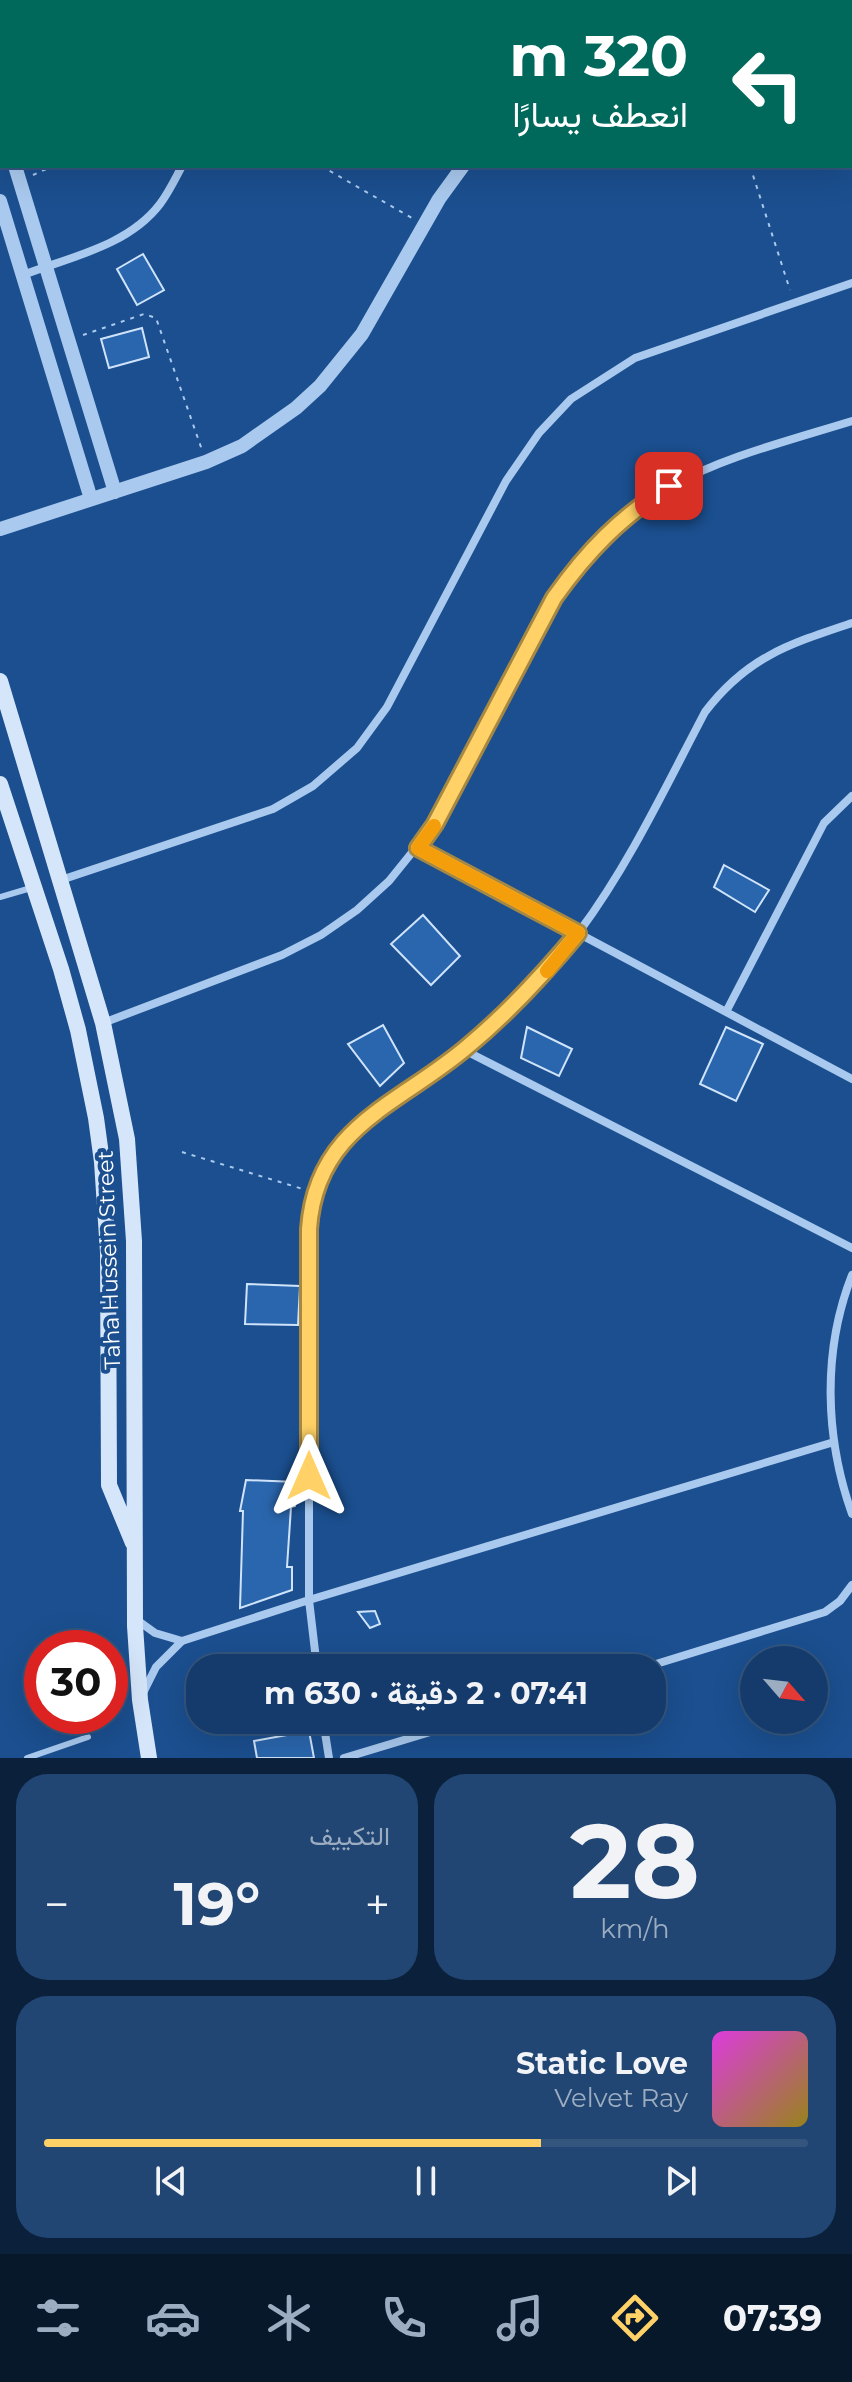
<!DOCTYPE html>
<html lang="ar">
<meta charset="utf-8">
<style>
:root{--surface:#143b6b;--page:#214673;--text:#f1f3f6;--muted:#9dadc1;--line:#33557e;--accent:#ffd166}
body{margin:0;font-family:Montserrat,Vazirmatn,sans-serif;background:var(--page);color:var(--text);direction:rtl;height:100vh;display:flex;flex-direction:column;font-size:30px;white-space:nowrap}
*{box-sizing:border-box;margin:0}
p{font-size:26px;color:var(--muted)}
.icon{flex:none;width:44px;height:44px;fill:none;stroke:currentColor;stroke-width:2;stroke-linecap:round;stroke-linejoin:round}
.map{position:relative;height:1758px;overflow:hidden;direction:ltr}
.details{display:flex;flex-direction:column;gap:16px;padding:16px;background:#0b203b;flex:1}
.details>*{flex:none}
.guide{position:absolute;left:0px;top:0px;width:852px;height:168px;box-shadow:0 8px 32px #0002,0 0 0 2px var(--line);direction:rtl;background:#00695c;color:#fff;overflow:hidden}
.needle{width:52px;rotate:118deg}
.fabs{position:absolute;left:740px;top:1646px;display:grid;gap:16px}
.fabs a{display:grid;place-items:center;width:88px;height:88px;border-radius:50%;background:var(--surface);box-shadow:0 8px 32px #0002,0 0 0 2px var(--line);font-size:40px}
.speed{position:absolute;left:24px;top:1630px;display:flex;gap:16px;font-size:40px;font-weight:700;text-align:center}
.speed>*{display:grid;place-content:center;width:104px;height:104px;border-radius:50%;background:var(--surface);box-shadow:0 8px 32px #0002,0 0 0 2px var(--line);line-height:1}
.speed .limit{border:12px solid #d22;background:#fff;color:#111}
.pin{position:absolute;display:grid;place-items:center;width:68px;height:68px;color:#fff;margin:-34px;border-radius:16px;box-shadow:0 4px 12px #0006}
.me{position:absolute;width:88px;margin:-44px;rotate:0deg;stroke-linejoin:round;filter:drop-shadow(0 0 6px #0008)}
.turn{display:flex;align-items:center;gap:28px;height:168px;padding:0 32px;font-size:36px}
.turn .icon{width:104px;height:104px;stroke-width:2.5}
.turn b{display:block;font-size:56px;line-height:68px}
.big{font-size:60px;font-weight:700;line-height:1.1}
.details .tile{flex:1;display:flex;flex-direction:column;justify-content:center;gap:12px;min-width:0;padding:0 28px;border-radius:32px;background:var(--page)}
.details .dial{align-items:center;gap:0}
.dial b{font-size:104px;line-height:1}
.song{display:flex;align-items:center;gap:24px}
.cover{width:96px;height:96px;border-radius:12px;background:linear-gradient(135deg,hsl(300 70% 55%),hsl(50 70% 35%))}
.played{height:8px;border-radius:4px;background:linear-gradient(90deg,var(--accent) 65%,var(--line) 65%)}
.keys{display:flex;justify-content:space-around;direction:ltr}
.heat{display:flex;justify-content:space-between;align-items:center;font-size:44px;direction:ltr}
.details .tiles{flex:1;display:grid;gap:16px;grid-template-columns:1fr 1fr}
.tile:last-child{grid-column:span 2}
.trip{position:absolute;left:186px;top:1654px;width:480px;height:80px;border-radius:32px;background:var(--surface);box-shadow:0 8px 32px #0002,0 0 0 2px var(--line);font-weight:700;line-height:80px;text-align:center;direction:rtl}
.tabs{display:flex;height:128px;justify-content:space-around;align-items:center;background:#08182b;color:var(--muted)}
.tabs .icon{width:56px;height:56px}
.tabs .current{color:var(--accent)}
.tabs b{font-size:36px;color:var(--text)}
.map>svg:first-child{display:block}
.building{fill:#2a66ad;stroke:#cfe3fa;stroke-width:2}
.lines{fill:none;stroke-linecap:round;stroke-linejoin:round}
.path{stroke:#a9c9ee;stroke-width:2;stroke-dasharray:4 6;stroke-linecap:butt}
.service{stroke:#a9c9ee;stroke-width:6}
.minor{stroke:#a9c9ee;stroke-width:8}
.tertiary{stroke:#a9c9ee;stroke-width:14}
.secondary{stroke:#d6e6fa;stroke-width:16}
.route-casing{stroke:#a68842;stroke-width:20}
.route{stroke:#ffd166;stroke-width:14}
.slow{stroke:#f59e0b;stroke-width:14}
.labels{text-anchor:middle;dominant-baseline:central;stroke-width:8;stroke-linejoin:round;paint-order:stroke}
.street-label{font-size:22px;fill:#fff;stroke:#1b4f8f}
</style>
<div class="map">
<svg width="852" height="1758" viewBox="0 0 852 1758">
<rect width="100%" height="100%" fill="#1b4f8f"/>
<!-- building -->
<path class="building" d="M143,254L164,290L137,305L117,269Z
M142,328L149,357L109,368L101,339Z
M724,865L769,890L755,912L714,887Z
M423,915L460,956L431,985L391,944Z
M383,1025L404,1063L380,1086L348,1044Z
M527,1027L572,1049L559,1076L521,1058Z
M726,1027L763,1044L736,1101L700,1084Z
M247,1284L300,1286L298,1325L245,1324Z
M246,1480L296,1482L295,1506L291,1507L287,1567H292V1590L240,1608L243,1511H240Z
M375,1611L380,1624L370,1628L358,1612Z
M309,1731L314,1758H257L254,1741Z"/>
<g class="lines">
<!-- path -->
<path class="path" d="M48,0L49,2
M410,0L411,2
M540,2L545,0
M850,2L852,8
M321,166L412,218
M750,166L790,290
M33,175L53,166
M83,335L144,314L156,318L202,450
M182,1152L306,1190"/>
<!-- service -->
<path class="service" d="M11,0L12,2
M0,64L2,63
M0,897L31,888
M27,1758L88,1737"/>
<!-- minor -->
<path class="minor" d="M140,0L141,2
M697,0V2
M264,2V0
M23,275C70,257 128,246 160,204C169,192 175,179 182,166
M418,848L852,1079
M61,880L273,809L313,786L357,748L387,707L506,481L539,433L571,399L635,358L852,283
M726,1012L824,823L852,796
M103,1023L282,955L321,935L357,910L389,881L435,824L554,598C639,476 718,462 852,421
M464,1050L852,1248
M852,1275C822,1351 825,1438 852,1514
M137,1620L155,1633L182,1641
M317,1668L309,1600V1229C316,1128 396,1105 465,1049C506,1015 546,976 579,932C629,865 666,786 705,712C747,657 789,644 852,623
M643,1668L825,1612L840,1601L852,1585
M143,1693L156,1667L182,1641L309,1600L834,1442
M323,1720L329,1758
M344,1758L470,1720"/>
<!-- tertiary -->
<path class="tertiary" d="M822,2L828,0
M0,116L2,123
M15,166L115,492
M0,201L91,499
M0,529L206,462L242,446L296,408L320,386L362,334L439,199L463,166"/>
<!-- secondary -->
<path class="secondary" d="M0,681L103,1023L127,1139L134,1241L135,1626L140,1700L149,1758
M0,784L61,969L78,1030L96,1118L102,1162L108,1252L109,1485L133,1543"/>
</g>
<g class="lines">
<defs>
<path id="route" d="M309,1476V1229C316,1126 399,1105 467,1047C508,1013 544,974 578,933L418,848L435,824L554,598C588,550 620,518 669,486"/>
</defs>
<!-- route casing -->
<use href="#route" class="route-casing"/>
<!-- route -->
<use href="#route" class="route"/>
<!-- slow -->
<path class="slow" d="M434,826L418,848L578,933L547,971"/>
</g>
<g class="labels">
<!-- street labels -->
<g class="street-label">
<text transform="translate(109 1260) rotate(-92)">Taha Hussein Street</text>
</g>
</g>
</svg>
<div class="fabs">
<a><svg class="needle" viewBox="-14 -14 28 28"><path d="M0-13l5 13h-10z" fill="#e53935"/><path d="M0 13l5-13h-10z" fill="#9dadc1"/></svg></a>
</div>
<div class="speed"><div class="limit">30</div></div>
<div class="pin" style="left:669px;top:486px;background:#d93025"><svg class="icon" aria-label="arrive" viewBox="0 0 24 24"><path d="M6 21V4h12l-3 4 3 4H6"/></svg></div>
<svg class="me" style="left:309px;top:1476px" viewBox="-20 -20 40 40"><path d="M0-17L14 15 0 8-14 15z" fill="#ffd166" stroke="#fff" stroke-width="4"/></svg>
<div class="trip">07:41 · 2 دقيقة · 630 m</div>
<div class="guide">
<div class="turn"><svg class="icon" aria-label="left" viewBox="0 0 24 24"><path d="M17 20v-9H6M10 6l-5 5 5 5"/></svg><div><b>320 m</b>انعطف يسارًا</div></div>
</div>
</div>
<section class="details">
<div class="tiles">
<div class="tile dial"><b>28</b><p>km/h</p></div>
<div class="tile"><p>التكييف</p>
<div class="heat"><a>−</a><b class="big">19°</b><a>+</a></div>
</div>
<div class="tile">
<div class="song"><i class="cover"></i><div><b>Static Love</b><p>Velvet Ray</p></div></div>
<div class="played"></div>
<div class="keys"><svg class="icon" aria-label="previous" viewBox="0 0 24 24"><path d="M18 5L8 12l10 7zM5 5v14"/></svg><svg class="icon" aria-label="pause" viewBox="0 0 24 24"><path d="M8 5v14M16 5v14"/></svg><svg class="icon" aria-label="next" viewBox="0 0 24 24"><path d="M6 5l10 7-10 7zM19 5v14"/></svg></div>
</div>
</div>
</section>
<nav class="tabs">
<b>07:39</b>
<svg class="icon current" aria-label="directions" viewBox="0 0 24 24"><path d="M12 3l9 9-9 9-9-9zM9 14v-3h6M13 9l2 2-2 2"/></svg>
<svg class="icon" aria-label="music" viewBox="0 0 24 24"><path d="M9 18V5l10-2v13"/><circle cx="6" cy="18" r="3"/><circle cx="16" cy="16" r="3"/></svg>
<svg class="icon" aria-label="phone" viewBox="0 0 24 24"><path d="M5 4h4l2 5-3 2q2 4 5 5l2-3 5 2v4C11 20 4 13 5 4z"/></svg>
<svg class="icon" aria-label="climate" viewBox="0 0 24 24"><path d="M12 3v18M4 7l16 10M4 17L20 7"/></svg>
<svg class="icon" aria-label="car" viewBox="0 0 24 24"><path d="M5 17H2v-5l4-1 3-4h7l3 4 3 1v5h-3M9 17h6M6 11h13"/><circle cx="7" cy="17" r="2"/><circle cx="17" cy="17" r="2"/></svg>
<svg class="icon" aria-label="filters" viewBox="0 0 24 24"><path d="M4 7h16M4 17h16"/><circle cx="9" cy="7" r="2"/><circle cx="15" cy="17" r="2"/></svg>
</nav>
